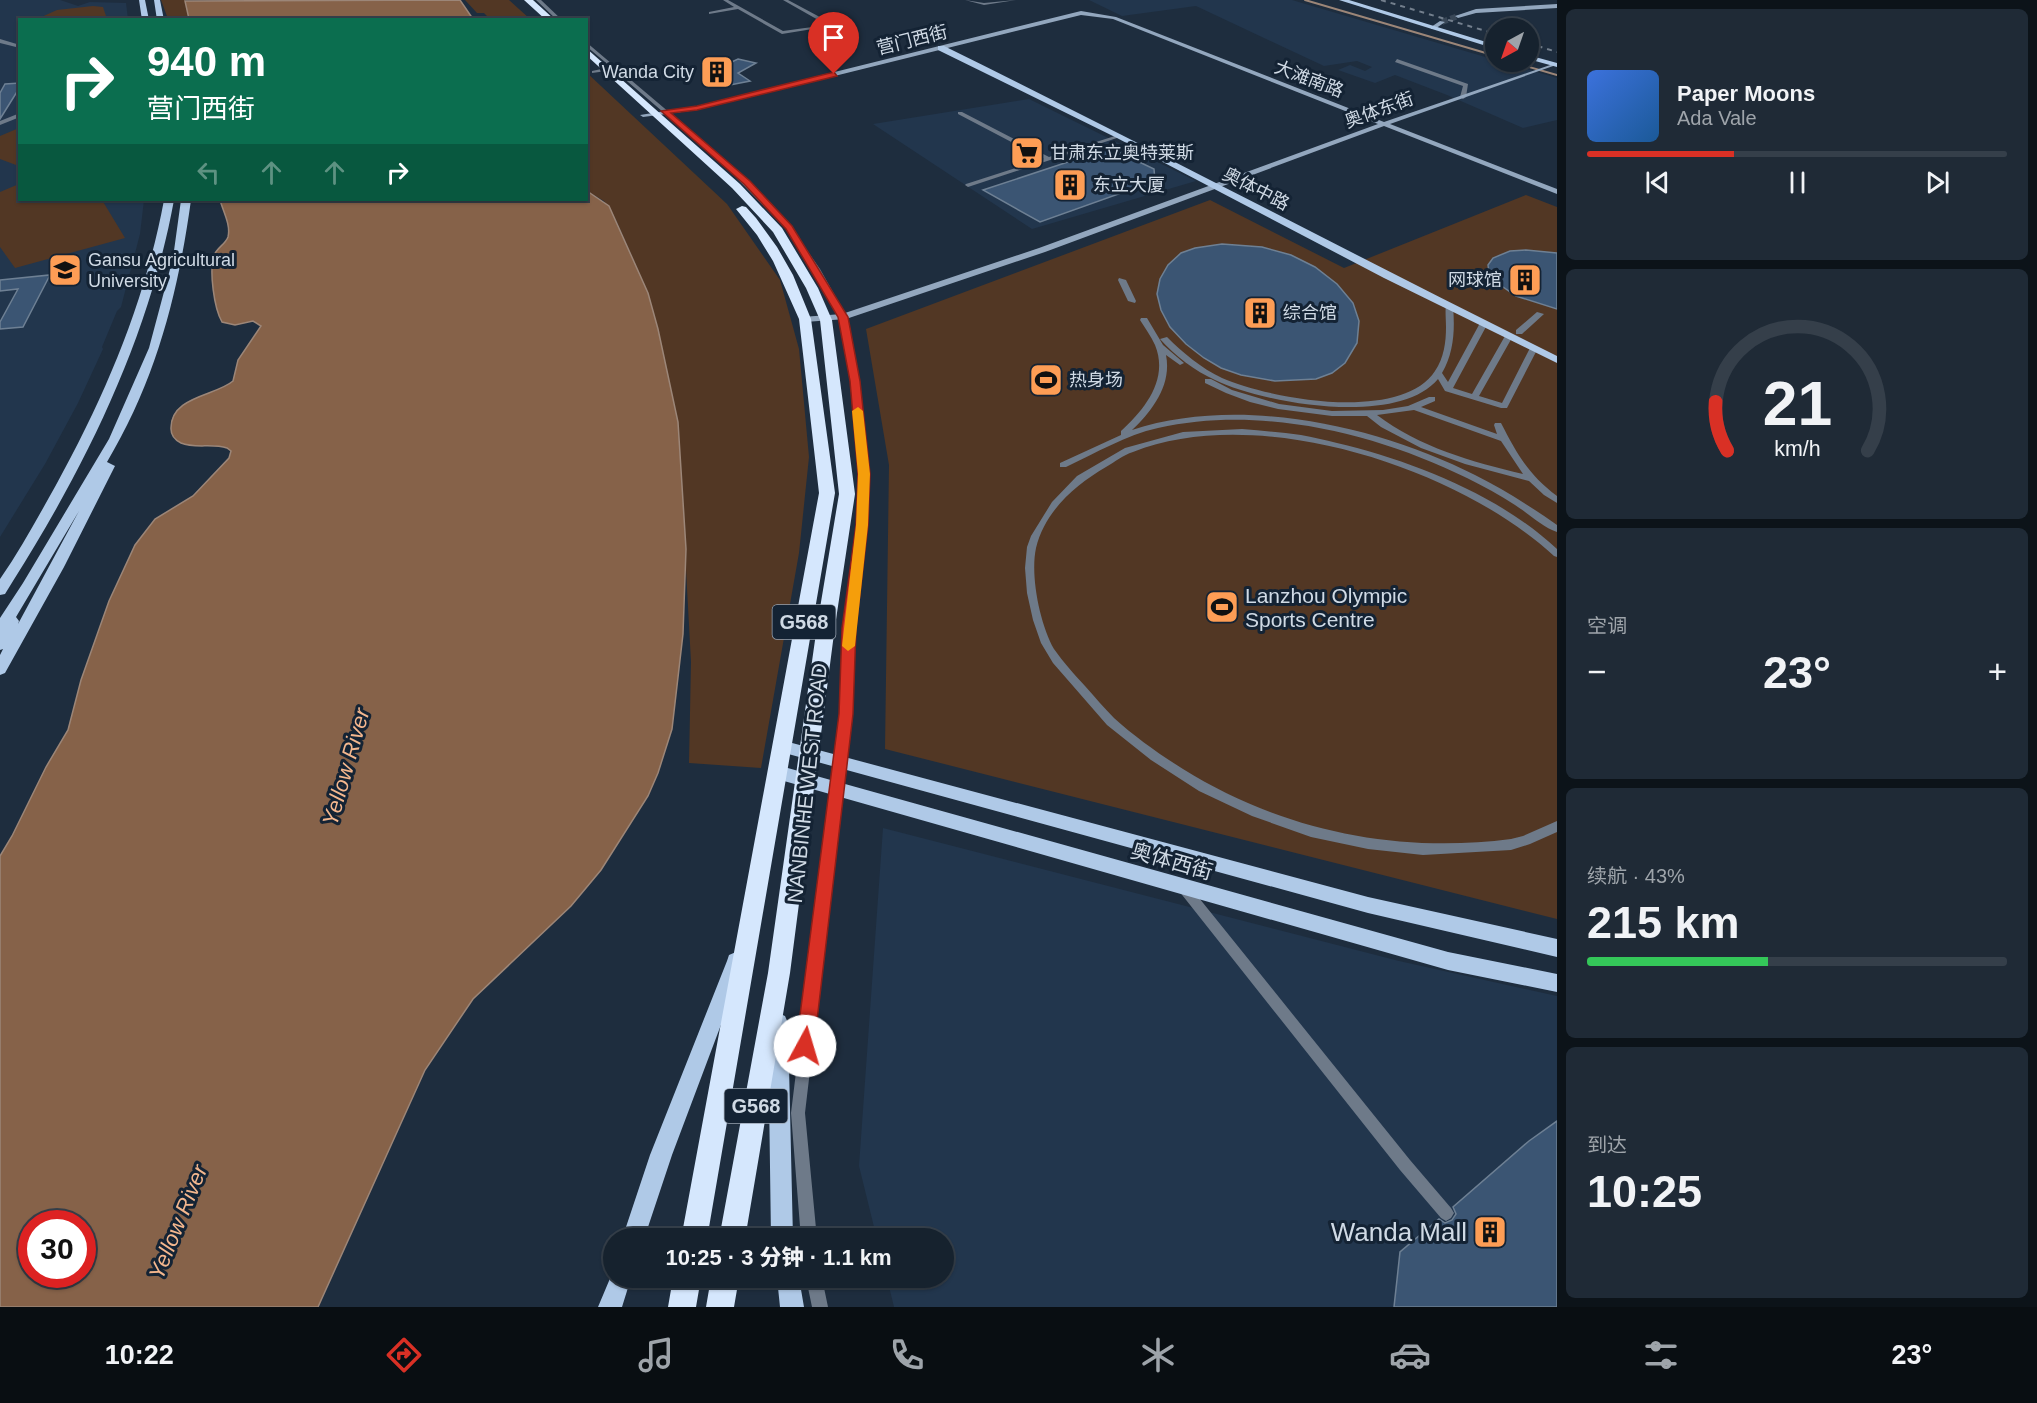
<!DOCTYPE html>
<html lang="zh">
<meta charset="utf-8">
<style>
:root{--surface:#16222e;--page:#1f2a36;--text:#f1f3f6;--muted:#9ea4aa;--line:#353f4a;--accent:#d93025}
body{margin:0;font-family:Helvetica,"Noto Sans SC",sans-serif;background:var(--page);color:var(--text);height:100vh;display:flex;flex-direction:column;font-size:22px;white-space:nowrap}
*{box-sizing:border-box;margin:0}
p{font-size:20px;color:var(--muted)}
.icon{flex:none;width:33px;height:33px;fill:none;stroke:currentColor;stroke-width:2;stroke-linecap:round;stroke-linejoin:round}
.map{position:relative;flex:1;overflow:hidden}
.side{display:flex;flex-direction:column;gap:9px;padding:9px;background:#0c1319;width:480px}
.side>*{flex:none}
.top-card{position:absolute;left:18px;top:18px;width:570px;height:183px;border-radius:0px;box-shadow:0 2px 4px #0004,0 0 0 2px var(--line);background:#0b6e4f;color:#fff;overflow:hidden}
.needle{width:39px;rotate:220deg}
.fabs{position:absolute;left:1485px;top:18px;display:grid;gap:12px}
.fabs a{display:grid;place-items:center;width:54px;height:54px;border-radius:50%;background:var(--surface);box-shadow:0 2px 4px #0004,0 0 0 2px var(--line);font-size:30px}
.speed{position:absolute;left:18px;top:1210px;display:flex;gap:12px;font-size:30px;font-weight:700;text-align:center}
.speed>*{display:grid;place-content:center;width:78px;height:78px;border-radius:50%;background:var(--surface);box-shadow:0 2px 4px #0004,0 0 0 2px var(--line);line-height:1}
.speed .limit{border:9px solid #d22;background:#fff;color:#111}
.pin{position:absolute;display:grid;place-items:center;width:51px;height:51px;color:#fff;margin:-62px -26px;border-radius:50% 50% 50% 0;rotate:-45deg;box-shadow:0 0 6px #0007}
.pin .icon{rotate:45deg}
.me{position:absolute;width:66px;margin:-33px;rotate:6deg;stroke-linejoin:round;filter:drop-shadow(0 0 4px #0008)}
.turn{display:flex;align-items:center;gap:21px;height:126px;padding:0 30px;font-size:27px}
.turn .icon{width:78px;height:78px;stroke-width:2.5}
.turn b{display:block;font-size:42px;line-height:51px}
.lanes{display:flex;align-items:center;height:57px;padding:0 30px;background:#0003;justify-content:center;gap:30px;direction:ltr}
.lanes .off{opacity:.35}
.big{font-size:45px;font-weight:800;line-height:1.1}
.side .widget{flex:1;display:flex;flex-direction:column;justify-content:center;gap:9px;min-width:0;padding:0 21px;border-radius:9px;background:var(--page)}
.side .dial{align-items:center;gap:0}
.dial svg{height:156px;overflow:visible;fill:none;stroke:var(--line);stroke-width:7;stroke-linecap:round;text-anchor:middle}
.dial text{fill:var(--text);stroke:none}
.song{display:flex;align-items:center;gap:18px}
.cover{width:72px;height:72px;border-radius:9px;background:linear-gradient(135deg,hsl(220 70% 55%),hsl(210 70% 35%))}
.played{height:6px;border-radius:3px;background:linear-gradient(90deg,var(--accent) 35%,var(--line) 35%)}
.keys{display:flex;justify-content:space-around;direction:ltr}
.heat{display:flex;justify-content:space-between;align-items:center;font-size:33px;direction:ltr}
.charge{height:9px;border-radius:4px;background:linear-gradient(90deg,#34c759 43%,var(--line) 0)}
.trip{position:absolute;left:603px;top:1228px;width:351px;height:60px;border-radius:30px;background:var(--surface);box-shadow:0 2px 4px #0004,0 0 0 2px var(--line);font-weight:800;line-height:60px;text-align:center}
.dock{display:flex;height:96px;justify-content:space-around;align-items:center;background:#090e12;color:var(--muted)}
.dock .icon{width:42px;height:42px}
.dock .selected{color:var(--accent)}
.dock b{font-size:27px;color:var(--text)}
main{display:flex;flex:1;min-height:0}
.map>svg:first-child{display:block}
.built{fill:#22364d}
.green{fill:#523724}
.water{fill:#866249;stroke:#9c8678;stroke-width:1.5;fill-rule:evenodd}
.lines{fill:none;stroke-linecap:round;stroke-linejoin:round}
.stream{stroke:#9c8678;stroke-width:2}
.building{fill:#3b5573;stroke:#6e8094;stroke-width:1.5}
.secondary-tunnel{stroke:#394757;stroke-width:6;stroke-dasharray:6 3;stroke-linecap:butt}
.street{fill:#6e7a89;fill-rule:evenodd}
.secondary{fill:#93a7be;fill-rule:evenodd}
.primary{fill:#afc9e7;fill-rule:evenodd}
.highway{fill:#d5e7fd;fill-rule:evenodd}
.rail{stroke:#737f8d;stroke-width:2;stroke-dasharray:5 5;stroke-linecap:butt}
.route{fill:#d93025;stroke:#8d1f18;stroke-width:1.5}
.slow{fill:#f59e0b}
.labels{text-anchor:middle;dominant-baseline:central;stroke-width:6;stroke-linejoin:round;paint-order:stroke}
.far-street-label{font-size:18px;fill:#d0dae5;stroke:#142334}
.far-poi-label{font-size:18px;fill:#d0dae5;stroke:#142334;text-anchor:start}
.shield{fill:#142334;stroke:#98a3b0;stroke-width:1.5}
.shield-label{font-size:20px;font-weight:bold;fill:#d0dae5}
.poi-label{font-size:21px;fill:#d0dae5;stroke:#142334;text-anchor:start}
.street-label{font-size:21px;fill:#d0dae5;stroke:#142334}
.water-label{font-size:22px;font-style:italic;fill:#f4b78e;stroke:#142334}
.near-poi-label{font-size:26px;fill:#d0dae5;stroke:#142334;text-anchor:end}
</style>
<main>
<div class="map">
<svg width="1557" height="1307" viewBox="0 0 1557 1307">
<rect width="100%" height="100%" fill="#1e2d3e"/>
<!-- built -->
<path class="built" d="M0,0H60L78,6L90,2L126,3L128,19L20,20V200H144L140,234L121,307L117,311L102,347L103,349L78,403L45,464L0,537Z
M1089,0H1292L1557,78V120L1523,128L1447,95L1395,75L1375,83L1338,70L1350,65L1365,71L1372,67L1357,61L1324,66L1196,6L1122,16Z
M1029,99L1196,181L1032,229L873,124Z
M883,828L1399,961L1557,996V1307H894L887,1278H944V1239H877L859,1166Z"/>
<!-- green -->
<path class="green" d="M161,0H185L189,19H168Z
M465,0H509L530,19H490L484,13H477Z
M93,6L103,7L107,19H37L57,10Z
M586,72L727,204L780,280L799,349L809,457L799,553L761,768L689,763L691,662L678,422L658,329L648,293L616,220L604,201L587,191Z
M19,128V164L16,165L0,159V136Z
M19,184L20,200H102L125,238L15,268L0,247V192Z
M1526,195L1557,207V919L885,749L889,465L866,329L1210,200L1344,268Z"/>
<!-- water -->
<path class="water" d="M460,0L473,19H189L185,1Z
M587,191L609,206L648,293L658,329L678,422L686,549L683,634L672,729L658,773L648,796L601,870L571,906L473,999L425,1070L318,1307H0V856L12,836L46,767L68,730L81,680L109,601L135,545L155,519L193,496L229,458L231,451L227,448C212,443 195,449 181,443C175,440 171,435 171,429C170,396 216,396 233,381L238,360L261,326L253,321L235,325L222,322C214,308 209,271 214,256C216,248 225,245 228,237C231,225 223,211 220,200H586ZM32,1224H82V1275H32Z"/>
<g class="lines">
<!-- stream -->
<path class="stream" d="M1305,0L1496,56
M1512,62L1557,75"/>
</g>
<!-- building -->
<path class="building" d="M738,59L756,63L738,73L750,81L730,85L705,68L723,66Z
M20,83V87L0,119V93L5,84Z
M1110,148L1154,169L1155,181L1040,222L983,190Z
M1222,244L1262,247L1291,255L1315,267L1337,284L1353,303L1359,321L1357,343L1345,363L1332,373L1316,379L1275,381L1241,375L1221,368L1204,358L1186,344L1170,327L1161,310L1157,294L1160,279L1168,265L1181,253L1195,248Z
M1526,250L1557,253V309L1516,296L1496,282L1489,273L1488,265L1493,258L1510,251Z
M50,275L23,327L0,329V322L18,289L0,291V280Z
M1557,1121V1307H1394L1400,1252L1439,1219L1445,1223L1452,1220L1456,1214L1453,1207L1529,1141Z"/>
<g class="lines">
<!-- secondary-tunnel -->
<path class="secondary-tunnel" d="M1442,22L1458,16"/>
<!-- street -->
<path class="street" d="M536,0H541L562,20H557Z
M723,0H728L783,31L827,25L783,0H788L831,23V26L782,34L738,9L709,14V12L734,7Z
M965,0L984,3L1016,0L984,5Z
M0,39L20,45V48L0,43Z
M586,42L722,157L781,215L791,227L820,269L847,317L859,381L868,474L867,525L854,628L852,714L805,1113L817,1239H801L791,1113L840,714L844,628L857,525L860,474L851,381L839,317L812,269L786,229L718,159L614,70L592,73V71L611,67L586,46Z
M1397,59L1468,84L1466,97L1463,99L1460,97L1463,86L1395,62Z
M958,112H962L1049,157L1118,135L1123,136L968,187L965,185L966,184L1044,159L958,114Z
M20,113V117L0,125V121Z
M1119,278L1126,280L1136,301L1135,303L1128,301L1118,280Z
M1446,304L1453,306C1455,330 1454,352 1442,373L1448,382L1480,323L1484,321L1488,323L1453,388L1472,394L1505,336L1512,334L1513,336L1479,396L1502,403L1530,348L1534,346L1538,348L1507,408H1501L1445,391L1438,379C1398,427 1265,404 1215,380C1195,371 1175,356 1160,339L1167,337C1183,353 1201,368 1222,378C1270,399 1401,423 1435,371C1444,358 1446,342 1446,327C1446,320 1445,311 1446,304Z
M1537,312L1544,314L1522,334H1516V330Z
M1141,318H1147L1163,345L1184,363L1180,365L1166,355C1172,385 1152,411 1132,430C1239,395 1376,425 1475,475C1503,489 1530,506 1557,525V532C1542,527 1529,514 1515,505C1500,495 1483,486 1467,478C1375,433 1261,405 1158,428C1126,435 1096,453 1066,467H1060V463L1121,435V431C1145,409 1169,379 1155,345C1151,336 1145,328 1140,320Z
M1205,379H1211L1232,390L1279,404L1332,411L1383,410L1408,406L1429,397H1435V401L1421,407L1497,434L1494,425L1495,423H1501C1517,454 1528,474 1557,496V503L1544,495L1529,481L1465,464L1421,448L1381,427L1367,416H1332L1278,409L1250,402L1226,393L1205,383ZM1414,410L1501,441L1523,474C1472,462 1419,447 1377,415Z
M1242,429C1262,431 1282,432 1301,435C1313,437 1325,440 1337,443C1413,461 1499,495 1557,549V557L1554,556C1459,468 1258,402 1133,452C1123,455 1115,462 1106,467C1075,485 1045,511 1036,548C1030,576 1040,624 1054,649C1063,662 1075,675 1085,686C1095,697 1104,708 1114,718C1135,737 1159,754 1183,769C1281,830 1396,854 1511,839L1523,836L1557,821V832L1530,844L1511,850L1423,855L1368,849L1311,837L1252,816L1199,791L1151,760L1107,725L1053,663L1041,643L1033,620L1027,593L1025,568L1027,547L1031,536L1052,502L1077,476L1125,448L1183,432Z
M1183,881L1187,883L1410,1160L1451,1208L1454,1213L1451,1218L1446,1221L1441,1218L1400,1170L1179,891L1177,887L1179,883Z
M806,1278H822L828,1307H812Z"/>
<!-- secondary -->
<path class="secondary" d="M1557,4V8L1476,13L1458,18L1455,16L1476,9Z
M1081,11L1116,17L1384,122L1556,63V65L1390,124L1557,189V194L1384,126L1045,252L846,319L805,322L802,321V317L842,314L1039,248L1378,124L1113,19L1081,15L697,110L643,117L640,115L697,106Z
M1440,21L1445,22L1435,29H1431V27Z"/>
<!-- primary -->
<path class="primary" d="M139,0H145L149,20H142Z
M154,0H160L164,20H157Z
M1339,0H1349L1496,45V49Z
M938,46H944C1149,147 1352,254 1557,356V363L1384,278L1117,138L938,50Z
M1528,55L1557,63V67L1528,59Z
M164,200H174C149,337 87,464 13,581L5,594L0,595V579C21,549 38,517 56,485C106,394 145,302 164,200Z
M181,200H191C178,294 156,380 107,462L115,466L64,567L5,673L0,675V655L3,649L0,650V618L23,583L109,439L149,348L173,258ZM79,511L18,624L19,621L16,617Z
M781,740L1368,897L1557,939V957L1368,913L781,752L775,751L773,746L775,741Z
M777,765L1448,952L1557,974V992L1448,970L777,779L771,777L769,772L771,767Z
M736,952L743,955L745,961L672,1155L644,1239H622L650,1155L727,961L729,955Z
M778,1013L785,1016L788,1023L793,1239H771L768,1023L771,1016Z
M614,1269V1278H631L622,1307H598Z
M777,1278H799L804,1307H780Z"/>
<!-- highway -->
<path class="highway" d="M524,0H533L555,20H546Z
M586,48L740,184L782,228L818,288L832,320L855,494L835,626L790,973L745,1239H719L768,973L817,626L839,494L820,320L806,288L773,232L732,188L586,55Z
M742,206L746,207L756,218L777,247L793,275L811,319L835,493L707,1239H681L819,493L799,319L773,261L757,235L736,209Z
M673,1278H701L696,1307H668Z
M711,1278H739L734,1307H706Z"/>
<!-- rail -->
<path class="rail" d="M1381,0L1496,34
M1528,43L1557,52"/>
</g>
<!-- route -->
<path class="route" d="M834,72L837,76L697,110L671,113L750,181L792,226L848,317L860,381L870,474L868,525L856,628L853,714L814,1046L812,1052L805,1055L799,1052L796,1046L839,714L842,628L856,525L858,474L850,381L838,317L786,229L744,184L661,111L697,106Z"/>
<!-- slow -->
<path class="slow" d="M858,407L863,411L870,474L868,525L855,646L848,651L842,646L856,525L858,474L852,411Z"/>
<!-- icons -->
<defs>
<symbol id="building-square" viewBox="-11 -11 22 22"><rect x="-9" y="-9" width="18" height="18" rx="4" fill="#fd9d55" stroke="#142334"/><path d="M-4-6H4V6H1V3H-1V6H-4ZM-2.5-4.3h1.7v1.8h-1.7ZM.8-4.3h1.7v1.8H.8ZM-2.5-1h1.7V.8h-1.7ZM.8-1h1.7V.8H.8Z" fill="#111"/></symbol>
<symbol id="supermarket-square" viewBox="-11 -11 22 22"><rect x="-9" y="-9" width="18" height="18" rx="4" fill="#fd9d55" stroke="#142334"/><path d="M-6-5.5h2.5l.6 2H6L4.5 2H-2.5L-4.4-4H-6ZM-1.5 3.2a1.3 1.3 0 1 0 .1 0ZM3 3.2a1.3 1.3 0 1 0 .1 0Z" fill="#111"/></symbol>
<symbol id="university-square" viewBox="-11 -11 22 22"><rect x="-9" y="-9" width="18" height="18" rx="4" fill="#fd9d55" stroke="#142334"/><path d="M0-5L7-2L0 1L-7-2ZM-4 1L0 2.5L4 1V4Q0 6-4 4Z" fill="#111"/></symbol>
<symbol id="stadium-square" viewBox="-11 -11 22 22"><rect x="-9" y="-9" width="18" height="18" rx="4" fill="#fd9d55" stroke="#142334"/><path d="M0-5a6.5 5 0 1 0 0 10a6.5 5 0 1 0 0-10ZM-3.5-1.8h7v3.6h-7Z" fill="#111"/></symbol>
</defs>
<g fill-rule="evenodd">
<use href="#building-square" x="698" y="53" width="38" height="38"/>
<use href="#supermarket-square" x="1008" y="134" width="38" height="38"/>
<use href="#building-square" x="1051" y="166" width="38" height="38"/>
<use href="#university-square" x="46" y="251" width="38" height="38"/>
<use href="#building-square" x="1506" y="261" width="38" height="38"/>
<use href="#building-square" x="1241" y="294" width="38" height="38"/>
<use href="#stadium-square" x="1027" y="361" width="38" height="38"/>
<use href="#stadium-square" x="1203" y="588" width="38" height="38"/>
<use href="#building-square" x="1471" y="1213" width="38" height="38"/>
</g>
<g class="labels">
<!-- far-street labels -->
<g class="far-street-label">
<text transform="translate(912 40) rotate(-14)">营门西街</text>
<text transform="translate(1309 79) rotate(21)">大滩南路</text>
<text transform="translate(1379 110) rotate(-20)">奥体东街</text>
<text transform="translate(1256 189) rotate(27)">奥体中路</text>
</g>
<!-- far-poi labels -->
<g class="far-poi-label">
<text x="694" y="72" text-anchor="end">Wanda City</text>
<text x="1050" y="153">甘肃东立奥特莱斯</text>
<text x="1093" y="185">东立大厦</text>
<text x="88" y="260">Gansu Agricultural<tspan x="88" dy="21">University</tspan></text>
<text x="1502" y="280" text-anchor="end">网球馆</text>
<text x="1283" y="313">综合馆</text>
<text x="1069" y="380">热身场</text>
</g>
<!-- shield labels -->
<g class="shield">
<rect x="772.5" y="605" width="63" height="34" rx="4.5"/>
<rect x="724.5" y="1089" width="63" height="34" rx="4.5"/>
</g>
<g class="shield-label">
<text x="804" y="622">G568</text>
<text x="756" y="1106">G568</text>
</g>
<!-- poi labels -->
<g class="poi-label">
<text x="1245" y="595">Lanzhou Olympic<tspan x="1245" dy="24">Sports Centre</tspan></text>
</g>
<!-- street labels -->
<g class="street-label">
<text transform="translate(807 783) rotate(-84)">NANBINHE WEST ROAD</text>
<text transform="translate(1172 861) rotate(16)">奥体西街</text>
</g>
<!-- water labels -->
<g class="water-label">
<text transform="translate(346 767) rotate(-74)">Yellow River</text>
<text transform="translate(178 1222) rotate(-68)">Yellow River</text>
</g>
<!-- near-poi labels -->
<g class="near-poi-label">
<text x="1467" y="1232">Wanda Mall</text>
</g>
</g>
</svg>
<div class="fabs">
<a><svg class="needle" viewBox="-14 -14 28 28"><path d="M0-13l5 13h-10z" fill="#e53935"/><path d="M0 13l5-13h-10z" fill="#9ea4aa"/></svg></a>
</div>
<div class="speed"><div class="limit">30</div></div>
<div class="pin" style="left:834px;top:74px;background:#d93025"><svg class="icon" aria-label="arrive" viewBox="0 0 24 24"><path d="M6 21V4h12l-3 4 3 4H6"/></svg></div>
<svg class="me" style="left:805px;top:1046px" viewBox="-20 -20 40 40"><circle r="19" fill="#fff"/><path d="M0-13L10 11 0 6-10 11z" fill="#d93025"/></svg>
<div class="trip">10:25 · 3 分钟 · 1.1 km</div>
<div class="top-card">
<div class="turn"><svg class="icon" aria-label="right" viewBox="0 0 24 24"><path d="M7 20v-9h11M14 6l5 5-5 5"/></svg><div><b>940 m</b>营门西街</div></div>
<div class="lanes"><svg class="icon off" aria-label="left" viewBox="0 0 24 24"><path d="M17 20v-9H6M10 6l-5 5 5 5"/></svg><svg class="icon off" aria-label="ahead" viewBox="0 0 24 24"><path d="M12 20V5M6 11l6-6 6 6"/></svg><svg class="icon off" aria-label="ahead" viewBox="0 0 24 24"><path d="M12 20V5M6 11l6-6 6 6"/></svg><svg class="icon" aria-label="right" viewBox="0 0 24 24"><path d="M7 20v-9h11M14 6l5 5-5 5"/></svg></div>
</div>
</div>
<section class="side">
<div class="widget">
<div class="song"><i class="cover"></i><div><b>Paper Moons</b><p>Ada Vale</p></div></div>
<div class="played"></div>
<div class="keys"><svg class="icon" aria-label="previous" viewBox="0 0 24 24"><path d="M18 5L8 12l10 7zM5 5v14"/></svg><svg class="icon" aria-label="pause" viewBox="0 0 24 24"><path d="M8 5v14M16 5v14"/></svg><svg class="icon" aria-label="next" viewBox="0 0 24 24"><path d="M6 5l10 7-10 7zM19 5v14"/></svg></div>
</div>
<div class="widget dial"><svg viewBox="0 0 100 80">
<path d="M14 69A42 42 0 1 1 86 69"/>
<path d="M14 69A42 42 0 0 1 8 44" stroke="#d93025"/>
<text x="50" y="56" font-size="32" font-weight="700">21</text>
<text x="50" y="72" font-size="11">km/h</text>
</svg></div>
<div class="widget"><p>空调</p>
<div class="heat"><a>−</a><b class="big">23°</b><a>+</a></div>
</div>
<div class="widget"><p>续航 · 43%</p><b class="big">215 km</b><div class="charge"></div></div>
<div class="widget"><p>到达</p><b class="big">10:25</b></div>
</section>
</main>
<nav class="dock">
<b>10:22</b>
<svg class="icon selected" aria-label="directions" viewBox="0 0 24 24"><path d="M12 3l9 9-9 9-9-9zM9 14v-3h6M13 9l2 2-2 2"/></svg>
<svg class="icon" aria-label="music" viewBox="0 0 24 24"><path d="M9 18V5l10-2v13"/><circle cx="6" cy="18" r="3"/><circle cx="16" cy="16" r="3"/></svg>
<svg class="icon" aria-label="phone" viewBox="0 0 24 24"><path d="M5 4h4l2 5-3 2q2 4 5 5l2-3 5 2v4C11 20 4 13 5 4z"/></svg>
<svg class="icon" aria-label="climate" viewBox="0 0 24 24"><path d="M12 3v18M4 7l16 10M4 17L20 7"/></svg>
<svg class="icon" aria-label="car" viewBox="0 0 24 24"><path d="M5 17H2v-5l4-1 3-4h7l3 4 3 1v5h-3M9 17h6M6 11h13"/><circle cx="7" cy="17" r="2"/><circle cx="17" cy="17" r="2"/></svg>
<svg class="icon" aria-label="filters" viewBox="0 0 24 24"><path d="M4 7h16M4 17h16"/><circle cx="9" cy="7" r="2"/><circle cx="15" cy="17" r="2"/></svg>
<b>23°</b>
</nav>
